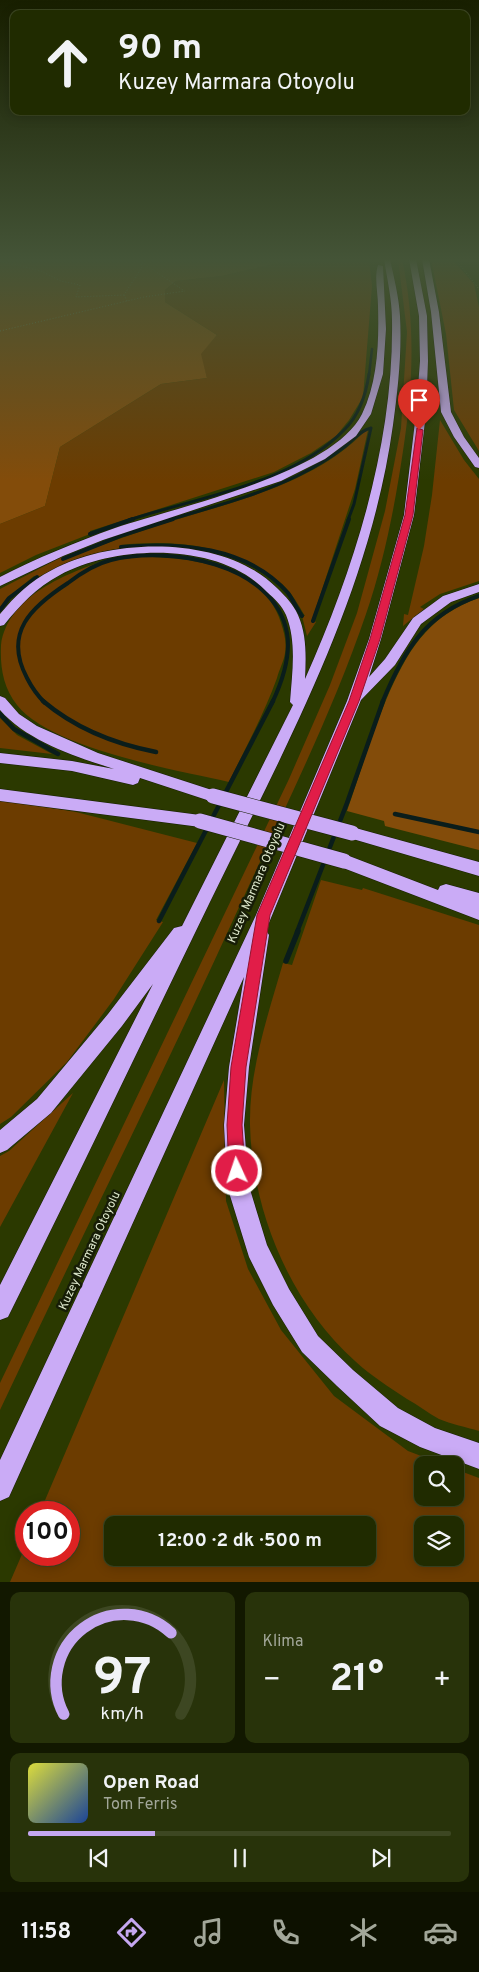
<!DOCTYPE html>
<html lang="tr">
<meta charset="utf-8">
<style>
:root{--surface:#202b00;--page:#28330a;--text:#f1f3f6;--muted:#a2a799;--line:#3d4722;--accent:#c5a7f1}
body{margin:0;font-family:Overpass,sans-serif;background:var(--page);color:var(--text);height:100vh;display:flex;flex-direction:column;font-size:19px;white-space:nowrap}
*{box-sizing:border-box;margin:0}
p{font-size:16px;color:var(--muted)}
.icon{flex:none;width:28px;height:28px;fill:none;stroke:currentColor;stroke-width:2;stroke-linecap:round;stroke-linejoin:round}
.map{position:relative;height:1582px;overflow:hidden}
.sheet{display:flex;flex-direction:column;gap:10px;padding:10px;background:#121800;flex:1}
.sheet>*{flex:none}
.top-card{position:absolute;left:10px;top:10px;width:460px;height:105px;border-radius:10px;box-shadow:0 2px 12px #0003,0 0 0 1px var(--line);background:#202b00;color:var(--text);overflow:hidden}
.tools{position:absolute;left:414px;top:1456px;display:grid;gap:10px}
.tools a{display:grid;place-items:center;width:50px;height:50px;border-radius:10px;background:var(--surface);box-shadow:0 2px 12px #0003,0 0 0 1px var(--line);font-size:25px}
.speed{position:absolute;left:15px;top:1501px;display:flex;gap:10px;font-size:25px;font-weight:700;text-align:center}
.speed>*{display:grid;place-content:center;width:65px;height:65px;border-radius:50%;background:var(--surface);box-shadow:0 2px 12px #0003,0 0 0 1px var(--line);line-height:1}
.speed .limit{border:8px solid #d22;background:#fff;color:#111}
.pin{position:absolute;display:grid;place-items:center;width:42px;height:42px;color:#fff;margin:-51px -21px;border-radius:50% 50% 50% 0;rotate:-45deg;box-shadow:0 0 5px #0007}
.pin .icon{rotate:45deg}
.me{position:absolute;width:55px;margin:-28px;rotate:357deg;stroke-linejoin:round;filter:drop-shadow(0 0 4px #0008)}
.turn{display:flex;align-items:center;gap:18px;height:105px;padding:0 25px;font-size:22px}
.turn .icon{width:65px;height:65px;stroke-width:2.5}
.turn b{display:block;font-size:35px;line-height:42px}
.big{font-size:38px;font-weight:700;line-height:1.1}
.sheet .card{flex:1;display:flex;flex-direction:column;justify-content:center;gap:8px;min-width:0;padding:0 18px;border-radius:10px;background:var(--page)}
.sheet .dial{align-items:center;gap:0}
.dial svg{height:130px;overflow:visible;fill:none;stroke:var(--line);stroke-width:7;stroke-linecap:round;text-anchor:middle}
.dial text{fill:var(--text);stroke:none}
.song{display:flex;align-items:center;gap:15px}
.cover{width:60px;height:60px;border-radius:8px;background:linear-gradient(135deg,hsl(60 70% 55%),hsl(220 70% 35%))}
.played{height:5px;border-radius:2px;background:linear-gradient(90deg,var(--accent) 30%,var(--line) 30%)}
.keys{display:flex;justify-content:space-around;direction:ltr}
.heat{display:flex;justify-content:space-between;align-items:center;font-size:28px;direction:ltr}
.sheet .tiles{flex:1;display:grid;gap:10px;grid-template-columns:1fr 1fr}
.card:last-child{grid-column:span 2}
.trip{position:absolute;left:104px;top:1516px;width:272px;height:50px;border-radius:10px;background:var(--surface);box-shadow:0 2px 12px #0003,0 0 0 1px var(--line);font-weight:700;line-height:50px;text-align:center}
.tab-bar{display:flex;height:80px;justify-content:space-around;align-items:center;background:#0d1100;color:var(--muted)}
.tab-bar .icon{width:35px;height:35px}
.tab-bar .current{color:var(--accent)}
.tab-bar b{font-size:22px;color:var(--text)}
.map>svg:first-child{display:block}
.green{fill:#6c3c00;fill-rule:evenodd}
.forest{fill:#834c0a}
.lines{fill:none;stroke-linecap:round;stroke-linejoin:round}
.stream-far4{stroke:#0a1d1b;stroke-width:2.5}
.stream-far3{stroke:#0a1d1b;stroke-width:3}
.stream-far2{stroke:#0a1d1b;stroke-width:4}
.stream-far1{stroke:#0a1d1b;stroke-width:4.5}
.stream{stroke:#0a1d1b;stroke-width:5.5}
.motorway-casing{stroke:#161e03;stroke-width:1}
.path{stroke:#748153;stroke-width:1;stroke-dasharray:1 2;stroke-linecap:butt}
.motorway{fill:#caabf6;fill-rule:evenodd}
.motorway-bridge-casing{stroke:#161e03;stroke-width:16;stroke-linecap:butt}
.motorway-bridge{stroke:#caabf6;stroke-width:15}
.route{fill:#e11d48;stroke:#92132f}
.labels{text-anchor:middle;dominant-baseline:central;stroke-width:5;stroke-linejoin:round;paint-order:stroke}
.street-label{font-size:12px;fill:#dee8cc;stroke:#171d07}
</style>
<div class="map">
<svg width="479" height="1582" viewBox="0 0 479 1582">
<rect width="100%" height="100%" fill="#2b3900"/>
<!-- green -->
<path class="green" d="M295,259H369L372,286L363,397L349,420L336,436L311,453L274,472L90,531V534L36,555L0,573V524L45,506L60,447L161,384L207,378L200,354L217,335L165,302V290L176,281L222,276Z
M398,259H402C416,323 413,386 403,451C395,505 384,562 366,614C332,714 284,809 240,905C163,1075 79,1241 0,1410V1383L289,779L330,685L357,613L385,511L401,428L407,332Z
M431,259H452L474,284L479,307V451L454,410L446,334Z
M440,420L464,460L479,479V581L440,594L420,607L424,609L403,626L404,614L408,615L424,546L432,495Z
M366,430H368L355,489L312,620L316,622L307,636L302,616H305C299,606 292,593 283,585C239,546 178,539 121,545V548C91,554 66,563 38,577L34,576L7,598L0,608V589L62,557L64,560C100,545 137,532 175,520C243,499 316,482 366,430Z
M139,557C188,556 264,566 281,623C284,632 287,643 285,653C284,661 279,670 277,678C264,714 246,747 229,782C176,770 50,748 17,705C3,687 0,667 1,645C8,595 68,573 109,559L110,561Z
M0,718L17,735L52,754L0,748Z
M0,800L76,812L197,843L156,920L163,922L114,999L67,1062L11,1117L0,1124Z
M321,880L362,890L363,888L479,925V1431C466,1427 451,1424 439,1419C428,1413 418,1405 407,1399C389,1387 370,1375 355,1361C290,1303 252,1211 250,1125C249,1070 268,1015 283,963L292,965Z
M224,1080L226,1201L248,1269L281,1330L334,1396L408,1451L445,1465H422V1498H455V1469L479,1478V1582H10L26,1545V1555H69V1512H40ZM112,1525H368V1558H112ZM422,1525H455V1558H422Z
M73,1093L0,1227V1156L9,1151Z"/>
<!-- forest -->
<path class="forest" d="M0,259H295L222,276L176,281L165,290V302L217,335L201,354L207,378L161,384L60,447L45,506L0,524Z
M479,598V850L385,826L384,821L347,811C365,760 389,671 425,633C439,617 458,605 479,598Z"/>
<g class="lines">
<!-- stream-far4 -->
<path class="stream-far4" d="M369,375L372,349"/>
<!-- stream-far3 -->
<path class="stream-far3" d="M129,520C198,497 293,484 345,429C360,414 366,394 369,374
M169,520C212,507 256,496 297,476C313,468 329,459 343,448C352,442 360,430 371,428L354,504L348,520"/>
<!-- stream-far2 -->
<path class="stream-far2" d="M90,534L133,519
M121,547C179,542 247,546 288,593C293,600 297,609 302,616
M63,559L123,535L173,519
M0,610L9,598L37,577
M313,621L349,519
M45,703C37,695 32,688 27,678C3,633 31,607 68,583C81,573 95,564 111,560C168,546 274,562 287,633C291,656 282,682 272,703
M382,703C403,652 425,614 479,596"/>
<!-- stream-far1 -->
<path class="stream-far1" d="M43,701C76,729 115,744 156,752
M0,714L14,729L58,754
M395,814L479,832
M159,921L273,701
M297,932L347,803L383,701"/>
<!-- stream -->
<path class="stream" d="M286,961L298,931"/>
<defs>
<path id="motorway" d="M384,259H390C394,278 399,297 400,316C402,352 398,389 393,425C369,598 284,749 209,904C142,1042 76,1180 8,1317L0,1320V1285L153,984L122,1026L51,1113L7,1150L0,1153V1130L37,1099L108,1014L174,928L182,926L293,705L290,702C292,674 297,642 286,615C282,606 275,599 267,592C220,542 118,544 60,575C36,588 21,604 4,625L0,626V614C16,595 29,582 52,570C114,536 226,536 277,588C286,597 293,604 298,615C307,635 306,658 305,679C355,567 394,443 392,320C392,299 387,279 384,259Z
M409,259H416L427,316L428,361L426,413L414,515L381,639L369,677L385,659L413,618L443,596L479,584V592L451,602L421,624L395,665L361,700L266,930L269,935L249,1067L244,1125L249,1186L267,1245L289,1289L318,1336L353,1370L398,1408L435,1428L479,1443V1469L420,1447L380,1426L337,1386L302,1352L273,1305L249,1257L227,1186L224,1125L229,1067L244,977L9,1497L0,1501V1460L256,915L347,701L369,639L404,515L416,413L420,361L419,316Z
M422,259H429L439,312L451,412L464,437L479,458V468L475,467L454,437L441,412L431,312Z
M378,265L383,266L386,329L383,374L371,414L356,436L325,459L281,481L103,540L63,556L0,586V577C37,558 76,542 115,528C177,507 332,474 362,414C378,381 379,341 378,306C378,293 374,277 378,265Z
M0,696L5,698L19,714L37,726L98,753L218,792L221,796L218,800L213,802L140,778L138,783L133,785L72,771L0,763V753L72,761L114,769C76,757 27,741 0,710Z
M0,789L200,815L205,817L208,821L205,825L200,827L0,801Z
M352,827L479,862V876L346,837L344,833L346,829Z
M344,854L438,890L440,886L446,884L479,893V920L338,866L336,861L338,856Z"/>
</defs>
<!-- motorway casing -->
<use href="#motorway" class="motorway-casing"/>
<!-- path -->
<path class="path" d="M137,259L183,290
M455,259L479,289
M0,261L41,271L61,281L80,285L76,297L124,295
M127,301L124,295L142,267L141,262
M0,331L144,297L185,291"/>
<!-- motorway -->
<use href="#motorway" class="motorway"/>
<defs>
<path id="motorway-bridge" d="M213,796L352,833
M200,821L344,861"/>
</defs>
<!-- motorway-bridge casing -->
<use href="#motorway-bridge" class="motorway-bridge-casing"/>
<!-- motorway-bridge -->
<use href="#motorway-bridge" class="motorway-bridge"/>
</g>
<!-- sky -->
<linearGradient id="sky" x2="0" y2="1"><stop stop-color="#181f00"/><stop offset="0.54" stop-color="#445437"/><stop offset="1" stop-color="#445437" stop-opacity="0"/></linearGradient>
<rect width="479" height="481" fill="url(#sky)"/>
<!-- route -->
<path class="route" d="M417,428L423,430L413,515L380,639L359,701L270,915L246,1067L242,1125L245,1171L242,1176L237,1179L231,1176L229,1171L227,1125L231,1067L257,915L349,701L370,639L405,515Z"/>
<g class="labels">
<!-- street labels -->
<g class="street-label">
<text transform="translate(257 883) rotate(-67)">Kuzey Marmara Otoyolu</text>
<text transform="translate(90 1251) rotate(-65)">Kuzey Marmara Otoyolu</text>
</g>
</g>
</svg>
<div class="tools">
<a><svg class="icon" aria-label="search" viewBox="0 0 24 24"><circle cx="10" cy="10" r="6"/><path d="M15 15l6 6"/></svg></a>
<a><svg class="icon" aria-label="layers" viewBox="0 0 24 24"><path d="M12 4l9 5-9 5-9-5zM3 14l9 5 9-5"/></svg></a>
</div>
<div class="speed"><div class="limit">100</div></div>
<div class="pin" style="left:419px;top:430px;background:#d93025"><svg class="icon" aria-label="arrive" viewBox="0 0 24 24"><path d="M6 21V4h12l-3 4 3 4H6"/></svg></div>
<svg class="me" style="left:237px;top:1171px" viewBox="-20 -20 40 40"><circle r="17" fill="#e11d48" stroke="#fff" stroke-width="3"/><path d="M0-11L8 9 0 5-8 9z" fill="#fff"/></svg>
<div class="trip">12:00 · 2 dk · 500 m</div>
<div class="top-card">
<div class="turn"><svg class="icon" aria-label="ahead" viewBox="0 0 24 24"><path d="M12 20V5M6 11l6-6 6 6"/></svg><div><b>90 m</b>Kuzey Marmara Otoyolu</div></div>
</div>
</div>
<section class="sheet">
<div class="tiles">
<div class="card dial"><svg viewBox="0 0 100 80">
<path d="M14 69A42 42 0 1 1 86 69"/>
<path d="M14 69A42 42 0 0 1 80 19" stroke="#c5a7f1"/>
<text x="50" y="56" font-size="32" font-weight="700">97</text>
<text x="50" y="72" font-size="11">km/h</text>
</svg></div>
<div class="card"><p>Klima</p>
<div class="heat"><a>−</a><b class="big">21°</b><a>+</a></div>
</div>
<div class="card">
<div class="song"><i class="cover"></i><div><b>Open Road</b><p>Tom Ferris</p></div></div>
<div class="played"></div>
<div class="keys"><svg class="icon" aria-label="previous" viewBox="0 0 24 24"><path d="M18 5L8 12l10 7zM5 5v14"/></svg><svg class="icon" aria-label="pause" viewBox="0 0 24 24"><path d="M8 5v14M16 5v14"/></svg><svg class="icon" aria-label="next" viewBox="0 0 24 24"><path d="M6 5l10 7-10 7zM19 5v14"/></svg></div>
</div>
</div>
</section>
<nav class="tab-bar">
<b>11:58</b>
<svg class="icon current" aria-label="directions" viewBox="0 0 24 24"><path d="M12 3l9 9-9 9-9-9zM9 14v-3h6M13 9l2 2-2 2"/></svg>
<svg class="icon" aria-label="music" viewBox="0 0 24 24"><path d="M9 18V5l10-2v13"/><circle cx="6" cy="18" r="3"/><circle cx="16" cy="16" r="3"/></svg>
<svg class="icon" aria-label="phone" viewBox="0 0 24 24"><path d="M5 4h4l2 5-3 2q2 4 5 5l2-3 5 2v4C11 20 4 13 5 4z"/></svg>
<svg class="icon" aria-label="climate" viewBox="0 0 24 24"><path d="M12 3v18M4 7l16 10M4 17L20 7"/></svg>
<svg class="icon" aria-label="car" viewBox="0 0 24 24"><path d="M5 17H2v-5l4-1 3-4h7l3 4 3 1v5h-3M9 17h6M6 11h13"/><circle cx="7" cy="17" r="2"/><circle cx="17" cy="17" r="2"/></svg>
</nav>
